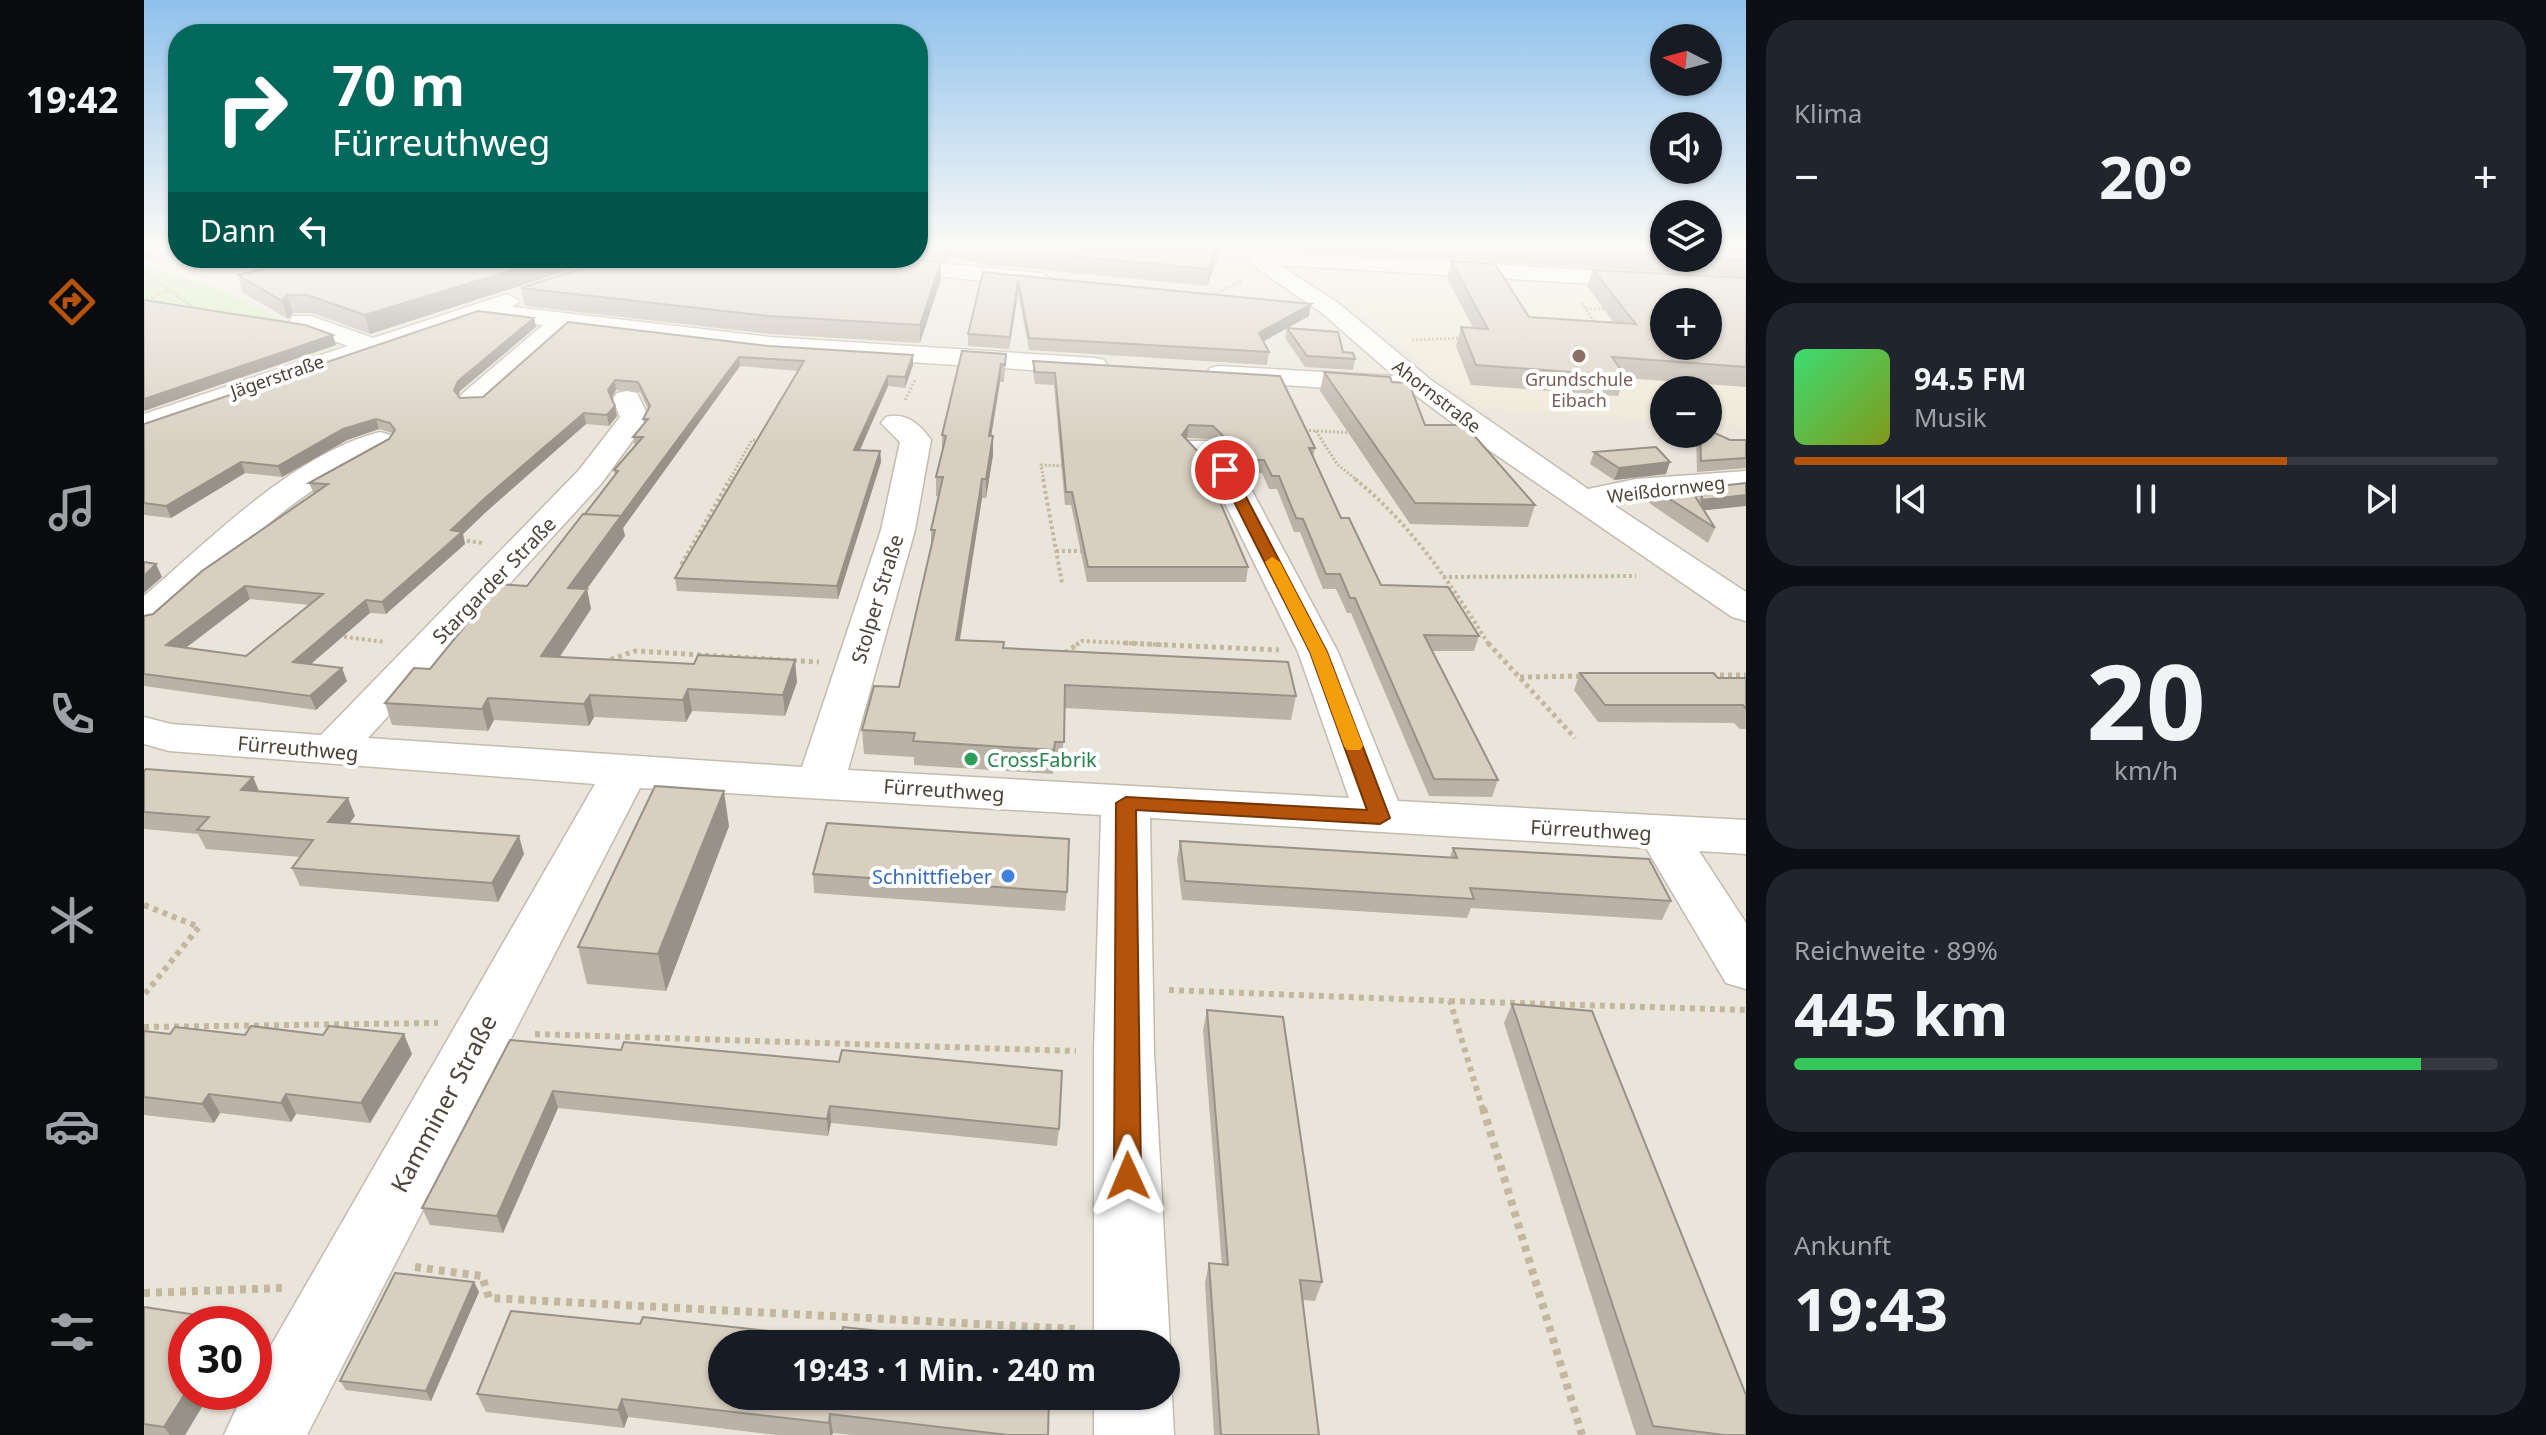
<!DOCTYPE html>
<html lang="de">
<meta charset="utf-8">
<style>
:root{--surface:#171b24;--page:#20242c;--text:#f1f3f6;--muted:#9ea1a6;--line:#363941;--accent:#b45309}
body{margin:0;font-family:"Noto Sans",sans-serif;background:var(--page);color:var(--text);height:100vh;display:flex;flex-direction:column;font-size:30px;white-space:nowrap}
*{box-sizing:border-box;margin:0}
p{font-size:26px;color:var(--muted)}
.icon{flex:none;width:44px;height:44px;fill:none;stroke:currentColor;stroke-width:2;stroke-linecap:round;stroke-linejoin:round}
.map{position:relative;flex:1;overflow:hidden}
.details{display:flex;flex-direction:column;gap:20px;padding:20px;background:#0d0f14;width:800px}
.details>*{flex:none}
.top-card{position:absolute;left:24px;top:24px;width:760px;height:244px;border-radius:32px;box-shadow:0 2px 6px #0004;background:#00695c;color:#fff;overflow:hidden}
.needle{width:52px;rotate:276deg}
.buttons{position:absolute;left:1506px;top:24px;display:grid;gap:16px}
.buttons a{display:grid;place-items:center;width:72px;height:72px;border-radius:50%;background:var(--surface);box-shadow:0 2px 6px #0004;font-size:40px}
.speed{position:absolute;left:24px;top:1306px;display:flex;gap:16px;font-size:40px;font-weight:700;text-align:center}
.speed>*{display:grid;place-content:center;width:104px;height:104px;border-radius:50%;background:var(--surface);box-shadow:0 2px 6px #0004;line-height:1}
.speed .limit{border:12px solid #d22;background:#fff;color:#111}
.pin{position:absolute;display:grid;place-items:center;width:68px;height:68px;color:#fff;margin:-34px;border:4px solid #fff;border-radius:50%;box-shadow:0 2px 8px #0007}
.me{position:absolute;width:88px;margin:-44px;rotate:359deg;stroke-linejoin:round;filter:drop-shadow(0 0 6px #0008)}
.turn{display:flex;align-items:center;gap:28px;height:168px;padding:0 32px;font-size:36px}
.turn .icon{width:104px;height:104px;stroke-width:2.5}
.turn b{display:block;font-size:56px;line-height:68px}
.then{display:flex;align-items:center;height:76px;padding:0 32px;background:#0003;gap:16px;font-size:30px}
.big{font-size:60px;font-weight:700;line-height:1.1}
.details .card{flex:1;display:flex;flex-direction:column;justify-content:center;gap:12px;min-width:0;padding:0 28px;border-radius:32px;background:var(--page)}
.details .dial{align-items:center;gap:0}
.dial b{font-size:104px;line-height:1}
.song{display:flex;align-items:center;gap:24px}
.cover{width:96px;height:96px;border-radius:12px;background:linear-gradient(135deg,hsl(140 70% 55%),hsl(70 70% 35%))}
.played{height:8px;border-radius:4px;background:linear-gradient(90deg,var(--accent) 70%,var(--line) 70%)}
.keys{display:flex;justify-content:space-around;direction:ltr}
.heat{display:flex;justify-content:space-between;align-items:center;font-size:44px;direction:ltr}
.charge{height:12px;border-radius:6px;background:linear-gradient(90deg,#34c759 89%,var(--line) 0)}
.trip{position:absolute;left:564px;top:1330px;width:472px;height:80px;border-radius:40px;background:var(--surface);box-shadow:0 2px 6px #0004;font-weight:700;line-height:80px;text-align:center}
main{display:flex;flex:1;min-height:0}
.menu{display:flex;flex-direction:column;width:144px;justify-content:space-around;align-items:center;background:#090b0e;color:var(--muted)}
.menu .icon{width:56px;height:56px}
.menu .on{color:var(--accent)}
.menu b{font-size:36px;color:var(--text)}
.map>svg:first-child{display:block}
.residential{fill:#eae5da;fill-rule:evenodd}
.education{fill:#efe8d6;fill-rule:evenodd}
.green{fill:#d2eab5}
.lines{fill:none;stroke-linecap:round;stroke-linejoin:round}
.stream{stroke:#a9d4f2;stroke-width:6}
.minor-casing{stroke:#c2bbae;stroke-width:3}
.path-far4{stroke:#c4b79f;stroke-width:3;stroke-dasharray:2 2;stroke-linecap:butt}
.path-far3{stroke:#c4b79f;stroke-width:4;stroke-dasharray:3 3;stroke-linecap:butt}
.path-far2{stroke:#c4b79f;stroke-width:5;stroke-dasharray:4 4;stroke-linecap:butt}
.path-far1{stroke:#c4b79f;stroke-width:6;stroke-dasharray:5 5;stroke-linecap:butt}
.path{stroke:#c4b79f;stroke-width:8;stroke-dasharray:6 6;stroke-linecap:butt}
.minor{fill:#fff;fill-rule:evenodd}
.wall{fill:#bab2a6;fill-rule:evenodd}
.shaded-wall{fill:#979187}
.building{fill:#d8cfc1;stroke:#979187;stroke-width:2;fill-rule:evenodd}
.route{fill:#b45309;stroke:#753606;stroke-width:2}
.slow{fill:#f59e0b}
.education-dot{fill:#8d6e63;stroke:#fff;stroke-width:3}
.leisure-dot{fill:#2e9e5b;stroke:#fff;stroke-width:3}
.shop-dot{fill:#3f7fe0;stroke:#fff;stroke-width:3}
.labels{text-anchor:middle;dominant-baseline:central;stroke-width:8;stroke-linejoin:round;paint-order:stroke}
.far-street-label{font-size:18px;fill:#4b4439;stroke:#fff}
.far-education-label{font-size:18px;fill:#785e54;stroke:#fff}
.street-label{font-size:20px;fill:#4b4439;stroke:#fff}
.leisure-label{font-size:20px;fill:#27864d;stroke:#fff;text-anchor:start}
.shop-label{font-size:20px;fill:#366cbe;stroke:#fff;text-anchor:end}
.near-street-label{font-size:24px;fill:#4b4439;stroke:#fff}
</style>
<main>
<nav class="menu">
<b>19:42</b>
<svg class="icon on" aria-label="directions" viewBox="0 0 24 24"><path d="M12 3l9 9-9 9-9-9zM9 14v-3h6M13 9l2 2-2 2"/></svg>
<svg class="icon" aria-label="music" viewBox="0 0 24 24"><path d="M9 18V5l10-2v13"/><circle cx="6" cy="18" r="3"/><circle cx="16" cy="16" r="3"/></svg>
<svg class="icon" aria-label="phone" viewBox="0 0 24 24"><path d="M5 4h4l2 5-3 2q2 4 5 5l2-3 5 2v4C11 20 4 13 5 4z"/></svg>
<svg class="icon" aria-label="climate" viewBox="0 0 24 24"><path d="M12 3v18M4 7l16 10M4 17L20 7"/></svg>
<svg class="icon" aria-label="car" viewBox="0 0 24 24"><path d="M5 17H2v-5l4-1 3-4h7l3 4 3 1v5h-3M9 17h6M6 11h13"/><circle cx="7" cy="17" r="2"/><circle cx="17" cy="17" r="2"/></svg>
<svg class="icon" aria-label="filters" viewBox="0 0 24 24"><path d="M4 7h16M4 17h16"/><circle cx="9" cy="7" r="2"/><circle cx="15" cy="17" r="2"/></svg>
</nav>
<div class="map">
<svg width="1602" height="1435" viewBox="0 0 1602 1435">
<rect width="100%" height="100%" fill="#f6f3ec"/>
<!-- residential -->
<path class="residential" d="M774,245H1520V258H1564L1602,245V1435H0V314L206,342L133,318L80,290L205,258H419L473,270L512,258H774ZM1520,302H1564V346H1520ZM1520,390H1564V434H1520ZM42,1324H110V1392H42ZM578,1344H1022V1396H578Z"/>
<!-- education -->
<path class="education" d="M34,258H205L80,290L0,266Z
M1159,267L1602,295V426L1564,423V390H1520V420L1336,407L1280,366L1220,315L1148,271ZM1520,302H1564V346H1520Z"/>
<!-- green -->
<path class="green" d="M0,266L80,290L133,318L207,342L158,358L77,341L0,314Z"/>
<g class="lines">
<!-- stream -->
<path class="stream" d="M23,252L34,249
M0,257L5,256"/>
<defs>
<path id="minor" d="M1097,245H1117L1119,251L1602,279V293L1135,265L1194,303L1287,380L1444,489L1492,479L1602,471V491L1468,504L1602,592V621L1588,617L1339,446L1270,394L1066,380L1062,374L1066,368L1075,366L1250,376L1178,313L1110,266Z
M667,258H741L897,273L908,280L897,287L677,264Z
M363,294L375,301L369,307L626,337L951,358L960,360L964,366L960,372L951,374L626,353L425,328L339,405H319L315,399L319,393L399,325L338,317L0,433V414L204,346L149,326L146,321L149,316H167L229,338Z
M483,391L493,393L505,418L457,484L224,738L658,767L737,530L756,442L737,423L742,417C761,412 776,424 787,440L771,530L704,770L1205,798L1154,652L1067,475L1039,447L1043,441H1065L1097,470L1194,652L1254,801L1602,820V854L1555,851L1602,923V989L1582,983L1502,848L1006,818L1010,1052L1026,1344L1022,1353V1344H950V1052L957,815L496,788L163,1435H80L100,1392H110V1375L451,784L25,751L0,744V717L27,724L177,735L435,470L476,417L469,399L473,393Z
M236,432L247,435L251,441C240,458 206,468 188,478C123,517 70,574 14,624L0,628V596C67,539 149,454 236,432Z
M1022,1381L1028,1396L1030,1435H950V1396H1022Z"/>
</defs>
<!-- minor casing -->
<use href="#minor" class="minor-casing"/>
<!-- path-far4 -->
<path class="path-far4" d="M16,245L10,251L23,256
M0,261L34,254
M0,272L56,312
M1067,296L1099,280
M0,302L26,289
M1438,303L1452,325
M1442,309H1461
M1268,340L1318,338
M761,400L771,380
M1157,430L1211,433
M1172,431L1193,464L1214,481
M585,481L608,440H617
M900,481L897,465L924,466"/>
<!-- path-far3 -->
<path class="path-far3" d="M899,479L918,583
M1211,479C1266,523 1308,585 1345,645
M317,540L339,543
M912,551H943
M545,563H538L586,479
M1299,577L1492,576
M194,636L240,642
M932,645L938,641L1024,645"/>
<!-- path-far2 -->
<path class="path-far2" d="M980,643L1135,650
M1344,643L1431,738
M921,653L935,643
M459,662L491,651L675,662
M1568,675H1602
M1376,677L1442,676"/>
<!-- path-far1 -->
<path class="path-far1" d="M0,905L55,927L0,995
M1025,990L1306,1001L1339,1110
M1306,1001L1602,1010
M0,1027L294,1023
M391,1034L932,1051"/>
<!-- path -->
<path class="path" d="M1339,1108L1438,1435
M271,1267L338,1276L345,1298L931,1329
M0,1293L139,1288"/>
<!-- minor -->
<use href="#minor" class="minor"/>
</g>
<!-- wall -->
<path class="wall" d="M774,245H1096L1095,248L1078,246L1063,286L838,264L805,255L803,261L773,258Z
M1119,245H1520V258H1564L1602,245V277L1121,248Z
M109,258H463L226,334L168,313H149L144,319L99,293L94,275L136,265Z
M1307,261L1385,317L1470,323L1443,286L1449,270L1602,278V387L1480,378L1474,396L1327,385L1312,346L1317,327L1329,328L1303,278Z
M839,272L1165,316L1143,328L1199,352L1211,359L1209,370L1161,367L1141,338L1143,328L1120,341L1125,352L1123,365L885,350L874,293L865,349L824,346V334Z
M797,279L776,343L626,334L381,306L377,288Z
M390,318L392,327L316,391L315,396L316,398L339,397L424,322L769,365L761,388L744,386L716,450L736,451L737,462L694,599L533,591L531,578L654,371L596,366L479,528L481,536L443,589L447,609L415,657L653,682L641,716L548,711L542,722L450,717L445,726L350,720L344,731L248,725L241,703L286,669L383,586L471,476L470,470L491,446L489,437L500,424L499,419L504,409L496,392L472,390L468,398L473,416L465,426L442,424L343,511L319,534L321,544L242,614L226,613L167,664L203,681L172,710L0,686V616L9,614L170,494L165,483L245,439L249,433L235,429L203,440L138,477L101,473L27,518L0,515V424ZM106,599L166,605L102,656L42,648Z
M862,354L860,382H856L847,436H849V455L842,498H838L816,640L1152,696L1147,720L921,708L918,766H909V774L770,765V757L720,754L718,730L755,687L787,545V530L795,497L792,496V477L798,453V435Z
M889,361L1171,448L1169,457L1197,518L1237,585L1335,636L1330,651H1288L1354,780L1348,797L1285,796L1207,613H1203L1192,589H1179L1156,532H1150L1133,489H1125L1118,473H1102L1067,439L1043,438L1042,439L1062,460L1061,467L1104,567L1102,582H943L927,505H921L910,385L891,384L889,373Z
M1180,372L1248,382L1281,425L1391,505L1384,527L1266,524L1176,391Z
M1552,434H1564L1586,440H1602V468L1553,472Z
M1450,452L1522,474L1470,480L1446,464Z
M1558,488L1560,510L1571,528L1564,543L1505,503L1510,489L1554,501Z
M1436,673L1602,678V729H1596L1590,723L1454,722L1430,690Z
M0,771L109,777L115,791L211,816L205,824L380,854L354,902L156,886L148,868L156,857L62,849L54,834L0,829Z
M585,826L522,991L443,984L434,947Z
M1036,841L1306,857L1309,848L1527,901L1518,920L1327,908L1323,918L1038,900L1033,860Z
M669,874L923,892L921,911L670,893Z
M1368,1004L1602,1435H1492L1360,1023Z
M1063,1010L1178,1282L1171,1301L1159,1300L1175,1435H1070L1061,1283L1065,1263L1078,1265L1059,1030Z
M0,1031L26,1034L268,1054L226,1123L152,1114L147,1122L76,1113L70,1123L0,1115Z
M366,1040L915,1129L913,1146L687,1123L684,1136L414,1108L359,1233L286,1225L278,1208Z
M330,1282L335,1292L287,1401L202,1390L196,1381Z
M0,1307L67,1392L41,1435H0Z
M367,1311L904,1435H708L689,1433L688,1435H633L484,1417L480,1428L342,1412L333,1394Z"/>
<!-- shaded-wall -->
<path class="shaded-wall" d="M803,245H805V255L803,261Z
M1074,245H1078L1063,286L1065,269Z
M408,258H463L226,334L221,315Z
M797,262V279L776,343V325Z
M874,281V293L865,349L866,337Z
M143,295L149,313L144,319L138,301Z
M1167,304L1165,316L1113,345L1115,333Z
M390,318L392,327L316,391L312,401L310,390L314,381Z
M189,335L192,345L0,411V399Z
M769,355V365L761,388V377Z
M595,357L596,366L479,528L481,536L429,608L424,588Z
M857,364L856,382L844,455L845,436Z
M744,376V386L711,461L710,450Z
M471,380L472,390L466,400L464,390Z
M471,406L473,416L465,426L463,415Z
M440,413L442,424L343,511L319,534L321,544L242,614L238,602L307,530L340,499Z
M232,419L235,429L203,440L138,477L134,466L199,429Z
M1045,425L1043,438L1036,447L1038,435Z
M849,436V455L842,498V479Z
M736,451L737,462L694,599L693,586Z
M97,462L101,473L27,518L22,506Z
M1526,462L1522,474L1470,480L1475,468Z
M838,479V498L812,663V640Z
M1602,495V506L1554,511L1558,500Z
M12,564L18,577L0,593V576Z
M101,586L106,599L28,658L22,645Z
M443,589L447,609L402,678L397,656Z
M222,600L226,613L154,675L149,662Z
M651,660L653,682L641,716L639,695Z
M198,668L203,681L172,710L166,696Z
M544,689L548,711L542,722L539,700Z
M446,695L450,717L445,726L440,704Z
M344,698L350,720L344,731L338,709Z
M109,777L117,796L97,790Z
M580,791L585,826L522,991L514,954Z
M204,798L211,816L191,841L184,822Z
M375,836L380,854L354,902L348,883Z
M260,1034L268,1054L226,1123L217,1103Z
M409,1091L414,1108L359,1233L353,1216Z
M65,1094L76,1113L70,1123L58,1104Z
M142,1094L152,1114L147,1122L137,1103Z
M686,1106L687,1123L684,1136L683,1119Z
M330,1282L335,1292L287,1401L282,1391Z
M42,1392H67L41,1435H26L20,1427Z
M478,1399L484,1417L480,1428L474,1410Z
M686,1414L689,1433L688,1435H686L685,1423Z"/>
<!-- building -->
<path class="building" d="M829,245H1074L1065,269L839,248Z
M1351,245H1520V255Z
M1564,245H1602V260L1564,258Z
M165,258H408L221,315L163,295H143L138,301L94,275Z
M470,258H753L797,262L776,325L625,316L377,288Z
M1307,261L1351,264L1385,317L1492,324L1449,270L1602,278V367L1468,357L1481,376L1332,365L1317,327L1344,329ZM1520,302H1564V346H1520Z
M839,272L1167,304L1115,333L1125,352L885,338L874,281L866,337L824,334Z
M0,300L161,325L189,335L0,399Z
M334,311L390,318L314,381L310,390L316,398L339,397L424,322L625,346L769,355L761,377L744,376L710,450L736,451L693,586L531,578L660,361L595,357L477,516L441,514L474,471L470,470L499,437H489L504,419H499L506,406L494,382L471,380L464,390L471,406L463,415L440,413L340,499L307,530L318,532L238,602L222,600L149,662L198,668L166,696L0,674V616L9,614L58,571L184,484L165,483L245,439L251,430L246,423L232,419L199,429L134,466L97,462L22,506L0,503V424ZM101,586L179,594L102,656L22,645Z
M1143,328L1194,332L1199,352L1209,353L1211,359L1163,356Z
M818,351L862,354L861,365L857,364L845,436H849L842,479H838L812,640L860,642L859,648L1144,662L1152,696L921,685L920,742H911L910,750L769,741L771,733L718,730L730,686L755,687L791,530H787L799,477H792L802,436L798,435Z
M889,361L1136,376L1171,448H1165L1197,518H1205L1237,585L1304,587L1335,636L1280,635L1354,780L1290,779L1211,598H1206L1196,574H1182L1159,519L1152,518L1135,476H1128L1120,460H1104L1069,426L1045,425L1038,435L1062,460H1058L1104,567H944L928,492H922L911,373L891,372Z
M1180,372L1246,377L1248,382L1265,383L1281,425H1321L1391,505L1271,503Z
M1564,430L1586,440H1602V458L1557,461L1556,434H1564Z
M1512,447L1526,462L1475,468L1450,452Z
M1602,483V495L1558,500V488Z
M1544,485L1571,528L1510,489Z
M439,514L477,516L424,588L443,589L397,656L550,664L554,655L651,660L639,695L544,689L539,700L446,695L440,704L344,698L338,709L241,703L270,668L286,669L355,584L383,586Z
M0,562L12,564L0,576Z
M1436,673H1569L1574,678H1602V709L1599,705H1461Z
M2,769L109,777L97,790L204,798L184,822L375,836L348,883L148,868L169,840L53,830L65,817L0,812V771Z
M511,786L580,791L514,954L434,947Z
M683,823L925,839L923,892L669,874Z
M1036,841L1313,858L1309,848L1505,859L1527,901L1326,888L1330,899L1041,881Z
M1368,1004L1448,1011L1602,1395V1435H1580L1509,1426Z
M1063,1010L1139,1017L1178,1282L1156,1280L1175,1435H1077L1065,1263L1084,1265Z
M107,1026L179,1035L185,1026L260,1034L217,1103L142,1094L137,1103L65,1094L58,1104L0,1097V1031L26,1034L31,1027L101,1035Z
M366,1040L477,1050L480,1042L695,1062L698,1050L918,1071L915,1129L686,1106L683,1119L409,1091L353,1216L278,1208Z
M251,1273L330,1282L282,1391L196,1381Z
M0,1307L86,1320L84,1324H42V1392L20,1427L0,1424Z
M367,1311L496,1324L499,1317L697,1339L699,1327L859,1344H578V1396H905L904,1435H864L686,1414L685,1423L478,1399L474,1410L333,1394Z"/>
<!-- sky -->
<linearGradient id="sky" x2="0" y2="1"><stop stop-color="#8fc1ec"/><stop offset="0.55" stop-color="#fbfaf6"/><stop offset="1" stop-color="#fbfaf6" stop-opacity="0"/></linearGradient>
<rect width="1602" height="446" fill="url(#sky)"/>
<!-- route -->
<path class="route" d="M1081,466L1088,470L1183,652L1246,818L1236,824L992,810L997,1176L993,1185L984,1189L974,1185L970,1176L972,803L982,797L1223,810L1166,652L1074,470Z"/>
<!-- slow -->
<path class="slow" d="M1128,557L1136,562L1183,652L1219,746L1216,750H1203L1200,746L1166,652L1121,562Z"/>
<!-- markers -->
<circle class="education-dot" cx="1435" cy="356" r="8"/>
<circle class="leisure-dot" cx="827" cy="759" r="8"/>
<circle class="shop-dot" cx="864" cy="876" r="8"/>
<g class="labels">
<!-- far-street labels -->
<g class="far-street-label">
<text transform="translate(133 376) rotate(-19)">Jägerstraße</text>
<text transform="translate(1293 396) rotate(38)">Ahornstraße</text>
<text transform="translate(1522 489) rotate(-7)">Weißdornweg</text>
</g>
<!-- far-education labels -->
<g class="far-education-label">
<text x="1435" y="379">Grundschule<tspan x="1435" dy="21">Eibach</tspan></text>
</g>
<!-- street labels -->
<g class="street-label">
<text transform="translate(350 580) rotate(-46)">Stargarder Straße</text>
<text transform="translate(733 599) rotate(-73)">Stolper Straße</text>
<text transform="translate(154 748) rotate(5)">Fürreuthweg</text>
<text transform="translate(800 790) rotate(4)">Fürreuthweg</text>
<text transform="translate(1447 830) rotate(3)">Fürreuthweg</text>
</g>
<!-- leisure labels -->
<g class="leisure-label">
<text x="843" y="759">CrossFabrik</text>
</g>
<!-- shop labels -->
<g class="shop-label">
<text x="848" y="876">Schnittfieber</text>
</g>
<!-- near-street labels -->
<g class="near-street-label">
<text transform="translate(299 1103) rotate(-62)">Kamminer Straße</text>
</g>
</g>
</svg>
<div class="buttons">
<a><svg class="needle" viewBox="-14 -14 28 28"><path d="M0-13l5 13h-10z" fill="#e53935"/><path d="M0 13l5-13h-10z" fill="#9ea1a6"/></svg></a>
<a><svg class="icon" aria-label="sound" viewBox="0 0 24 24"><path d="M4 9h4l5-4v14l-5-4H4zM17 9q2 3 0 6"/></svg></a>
<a><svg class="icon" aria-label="layers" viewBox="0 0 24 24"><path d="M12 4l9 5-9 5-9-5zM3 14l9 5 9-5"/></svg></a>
<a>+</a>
<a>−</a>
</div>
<div class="speed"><div class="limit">30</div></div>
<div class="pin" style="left:1081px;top:470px;background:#d93025"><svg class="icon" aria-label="arrive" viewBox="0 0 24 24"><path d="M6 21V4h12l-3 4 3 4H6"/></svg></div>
<svg class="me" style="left:984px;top:1176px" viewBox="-20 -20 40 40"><path d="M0-17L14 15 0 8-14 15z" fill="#b45309" stroke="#fff" stroke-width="4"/></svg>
<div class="trip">19:43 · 1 Min. · 240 m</div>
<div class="top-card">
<div class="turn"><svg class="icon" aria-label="right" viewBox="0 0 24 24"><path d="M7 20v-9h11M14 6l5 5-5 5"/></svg><div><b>70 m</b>Fürreuthweg</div></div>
<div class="then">Dann<svg class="icon" aria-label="left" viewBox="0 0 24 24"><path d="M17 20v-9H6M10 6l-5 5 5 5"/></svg></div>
</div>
</div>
<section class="details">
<div class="card"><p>Klima</p>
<div class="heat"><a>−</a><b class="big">20°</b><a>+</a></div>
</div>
<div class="card">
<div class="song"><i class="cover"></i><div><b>94.5 FM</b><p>Musik</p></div></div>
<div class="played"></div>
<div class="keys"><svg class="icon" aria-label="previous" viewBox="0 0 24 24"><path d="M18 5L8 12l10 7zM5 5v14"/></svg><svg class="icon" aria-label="pause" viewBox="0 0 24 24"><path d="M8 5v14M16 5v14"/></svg><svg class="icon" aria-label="next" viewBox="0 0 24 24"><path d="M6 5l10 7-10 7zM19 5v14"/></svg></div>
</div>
<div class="card dial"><b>20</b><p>km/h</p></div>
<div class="card"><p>Reichweite · 89%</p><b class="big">445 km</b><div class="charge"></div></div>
<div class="card"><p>Ankunft</p><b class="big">19:43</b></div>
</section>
</main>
